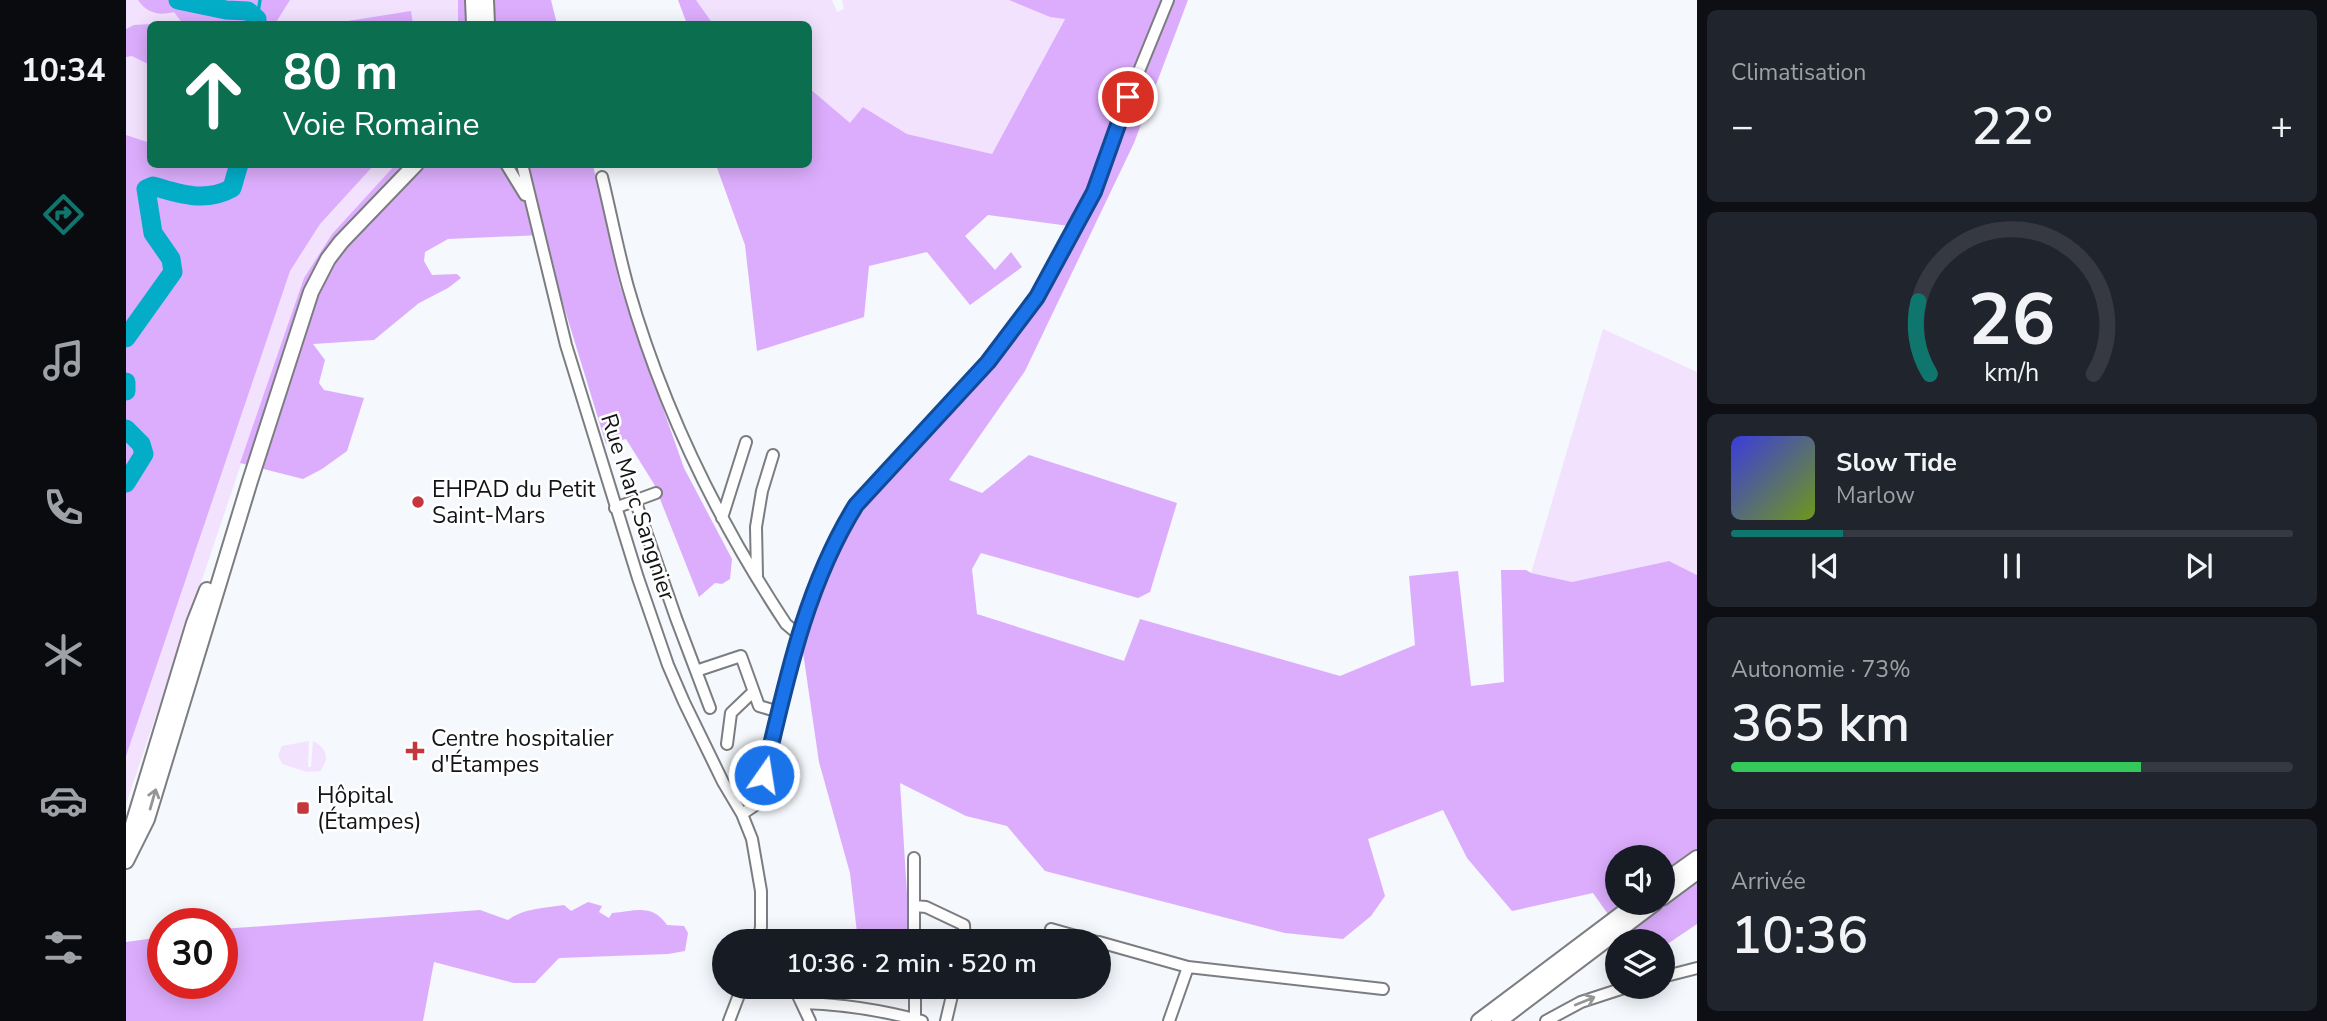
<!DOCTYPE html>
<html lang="fr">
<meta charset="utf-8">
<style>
:root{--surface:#171b24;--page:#20242c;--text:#f1f3f6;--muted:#9ea1a6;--line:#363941;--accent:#0f766e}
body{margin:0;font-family:"Nunito Sans",sans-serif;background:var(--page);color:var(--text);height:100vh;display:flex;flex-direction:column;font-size:26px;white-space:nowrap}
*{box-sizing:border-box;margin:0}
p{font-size:23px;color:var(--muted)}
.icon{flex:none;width:38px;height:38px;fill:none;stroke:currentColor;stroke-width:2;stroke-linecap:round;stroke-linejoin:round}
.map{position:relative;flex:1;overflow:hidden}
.drawer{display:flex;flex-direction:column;gap:10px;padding:10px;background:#0d0f14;width:630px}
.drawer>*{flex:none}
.hud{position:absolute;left:21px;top:21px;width:665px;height:147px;border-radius:10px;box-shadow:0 4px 18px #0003;background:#0b6e4f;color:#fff;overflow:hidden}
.buttons{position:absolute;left:1479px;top:845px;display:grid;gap:14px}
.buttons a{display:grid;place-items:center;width:70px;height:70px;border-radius:50%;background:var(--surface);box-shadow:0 4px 18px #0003;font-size:35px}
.speed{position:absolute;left:21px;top:908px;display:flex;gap:14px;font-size:35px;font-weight:700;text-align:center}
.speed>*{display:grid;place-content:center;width:91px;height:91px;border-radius:50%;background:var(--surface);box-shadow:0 4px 18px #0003;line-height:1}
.speed .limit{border:10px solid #d22;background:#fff;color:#111}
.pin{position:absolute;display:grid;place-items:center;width:60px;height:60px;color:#fff;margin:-30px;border:4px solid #fff;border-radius:50%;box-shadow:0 2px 7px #0007}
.me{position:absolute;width:77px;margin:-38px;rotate:13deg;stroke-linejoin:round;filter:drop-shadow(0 0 5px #0008)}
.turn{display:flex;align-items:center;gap:24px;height:147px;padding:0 21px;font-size:32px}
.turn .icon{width:91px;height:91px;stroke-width:2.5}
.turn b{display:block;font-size:49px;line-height:60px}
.big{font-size:52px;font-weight:600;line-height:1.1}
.drawer .widget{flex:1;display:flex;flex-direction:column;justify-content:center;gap:10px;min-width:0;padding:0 24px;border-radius:10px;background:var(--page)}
.drawer .dial{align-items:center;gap:0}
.dial svg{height:182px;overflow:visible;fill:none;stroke:var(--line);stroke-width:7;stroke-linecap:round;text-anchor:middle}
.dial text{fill:var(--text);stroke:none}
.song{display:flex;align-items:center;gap:21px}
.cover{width:84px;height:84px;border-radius:10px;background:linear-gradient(135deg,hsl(240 70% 55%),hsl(80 70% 35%))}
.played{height:7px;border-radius:4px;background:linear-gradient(90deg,var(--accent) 20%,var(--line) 20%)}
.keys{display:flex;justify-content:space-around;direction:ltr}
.heat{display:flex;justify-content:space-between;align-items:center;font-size:38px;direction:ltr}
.charge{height:10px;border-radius:5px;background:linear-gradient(90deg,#34c759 73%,var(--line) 0)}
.trip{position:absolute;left:586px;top:929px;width:399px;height:70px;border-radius:35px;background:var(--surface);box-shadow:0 4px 18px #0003;font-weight:600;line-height:70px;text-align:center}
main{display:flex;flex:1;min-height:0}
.tabs{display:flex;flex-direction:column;width:126px;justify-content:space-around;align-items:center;background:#090b0e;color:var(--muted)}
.tabs .icon{width:49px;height:49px}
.tabs .current{color:var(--accent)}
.tabs b{font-size:32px;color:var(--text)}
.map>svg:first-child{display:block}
.green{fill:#f2e2fe}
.forest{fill:#dcadfd;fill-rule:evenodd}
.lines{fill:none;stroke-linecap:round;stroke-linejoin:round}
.stream{stroke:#03adc8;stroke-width:3.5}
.river{stroke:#03adc8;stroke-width:19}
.minor-casing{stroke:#7b7d81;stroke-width:14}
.major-casing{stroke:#7b7d81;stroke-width:18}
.minor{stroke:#fff;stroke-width:10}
.major{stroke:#fff;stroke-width:14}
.oneway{stroke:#959596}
.route-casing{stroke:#114b97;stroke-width:18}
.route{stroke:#1a73e8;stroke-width:12}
.poi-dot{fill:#c6363d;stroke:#fff;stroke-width:2.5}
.labels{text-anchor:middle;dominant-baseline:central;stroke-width:5;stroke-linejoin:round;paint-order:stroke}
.poi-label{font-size:23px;fill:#131415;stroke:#fff;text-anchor:start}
.street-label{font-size:23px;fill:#131415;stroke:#fff}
</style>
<main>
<nav class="tabs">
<b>10:34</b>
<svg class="icon current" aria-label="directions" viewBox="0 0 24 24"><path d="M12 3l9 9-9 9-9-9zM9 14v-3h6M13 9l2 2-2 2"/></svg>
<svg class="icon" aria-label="music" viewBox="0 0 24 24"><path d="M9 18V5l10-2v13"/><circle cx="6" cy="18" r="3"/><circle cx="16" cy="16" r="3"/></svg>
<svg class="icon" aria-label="phone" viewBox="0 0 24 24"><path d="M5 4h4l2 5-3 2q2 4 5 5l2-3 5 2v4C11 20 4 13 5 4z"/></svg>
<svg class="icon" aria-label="climate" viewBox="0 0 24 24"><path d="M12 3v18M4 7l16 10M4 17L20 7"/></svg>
<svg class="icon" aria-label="car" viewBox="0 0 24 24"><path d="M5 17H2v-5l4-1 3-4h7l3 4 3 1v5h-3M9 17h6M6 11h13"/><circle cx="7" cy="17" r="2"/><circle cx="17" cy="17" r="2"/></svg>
<svg class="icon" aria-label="filters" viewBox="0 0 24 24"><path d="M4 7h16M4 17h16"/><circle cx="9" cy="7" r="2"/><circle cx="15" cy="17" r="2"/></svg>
</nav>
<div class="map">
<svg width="1571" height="1021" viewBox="0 0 1571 1021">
<rect width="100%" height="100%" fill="#f5f8fc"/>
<!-- green -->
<path class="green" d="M0,0H332V24H24V164L269,165L206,234L178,278L0,804Z
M570,0H706L711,12L718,9L716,0H883L924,17L939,18L866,154L781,134L737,107L724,124L683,88L682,24H650L648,21L632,24H587Z
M1477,329L1571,372V575L1543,561L1446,582L1405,573Z
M183,741L182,767H185L187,741C201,748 204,759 194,771L181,772L156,764L152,755L156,746Z"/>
<!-- forest -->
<path class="forest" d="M12,0H164L149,24H57L48,12C32,16 21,13 12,0Z
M332,0H425L431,24H332Z
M552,0H570L587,24H561Z
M883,0H1062L1008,143L899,371L823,480L856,493L903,455L1051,503L1024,592L1012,598L855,553L846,569L851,614L998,661L1014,619L1214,676L1289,645L1283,576L1332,571L1345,686L1378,682L1375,570H1400L1405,573L1446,582L1543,561L1571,575V924L1537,947L1536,942L1501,941L1467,893L1386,911L1341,858L1317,810L1242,839L1259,896L1245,916L1217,939L1159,933L919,871L881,826L840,816L774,783L784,941H732L724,873L693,762L672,618L720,528L873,352L943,226L862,215L839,236L869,270L885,252L896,267L844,305L801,252L743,266L738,317L631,351L619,245L590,165L682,164L683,88L724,123L737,107L781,134L866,154L939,19L924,17ZM1491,858H1536V903H1491Z
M285,11L287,24H203Z
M25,24L24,65L6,56L0,57V29L8,25Z
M0,135L24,143V164L248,165L194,224L164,271L0,756Z
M269,165H467L494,286L558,468L606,559L604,579L596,584L589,583L573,597L528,484L500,439L480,444L416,235L322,239L299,252L298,261L306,275L331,274L335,278L322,288L293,303L248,340L187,344L199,360L193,383L198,390L238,398L221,451L196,469L177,479L114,463L178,278L206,234Z
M462,902L476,906L473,912L483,918L486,913C509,911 526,903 541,925L558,926L562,933L559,951L542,954L433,958L409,983H388L308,962L297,1021H0V942L37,937V984H96V929L354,910L382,920C398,908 419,908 438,905L445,911Z"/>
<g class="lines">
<!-- stream -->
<path class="stream" d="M131,19L134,0"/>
<!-- river -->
<path class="river" d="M52,0L100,10L122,11L131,19V24
M0,338L47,272L45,259L27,233L20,189L27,186C53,194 80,203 106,188L113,164
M0,382V391
M0,429L15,444L18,454L0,483"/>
<defs>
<path id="minor" d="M380,164L399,195
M396,164L440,345L512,578L542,665L558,702L597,782L616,814L626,839L635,891V927L632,942
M476,177C485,214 492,251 502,287C536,406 592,521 660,624L673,635
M509,500L550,618L584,708
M489,508L530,493
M596,518L620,442
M631,576L630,527L636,491L647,455
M570,671L615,656L633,706L653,712
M601,744L605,713L627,692
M616,814L628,806L633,796C657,697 676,593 730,505L862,362L911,297L968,192L993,120L1042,0
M788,906L800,907L838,925L839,942
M925,929L971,942
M788,942V858
M973,942L1062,967L1257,989
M1536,977L1571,968
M668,987L684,1021
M789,987V1019
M676,1003C718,1004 755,1010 796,1021
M603,1021L616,987
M820,1021L828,987
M1043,1021L1062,967
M1420,1021L1455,1002L1501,987"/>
<path id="major" d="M347,0L348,24
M360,0L361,24
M1,844L68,623L81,590
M0,861L21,819L124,481L185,292L202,259L215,242L290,164
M1536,883L1571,858
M1536,898L1571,872
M1353,1021L1510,903
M1373,1021L1529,903"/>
</defs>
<!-- minor casing -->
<use href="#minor" class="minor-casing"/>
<!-- major casing -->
<use href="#major" class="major-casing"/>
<!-- minor -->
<use href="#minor" class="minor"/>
<!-- major -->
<use href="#major" class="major"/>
</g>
<!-- one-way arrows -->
<defs><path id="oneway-shaft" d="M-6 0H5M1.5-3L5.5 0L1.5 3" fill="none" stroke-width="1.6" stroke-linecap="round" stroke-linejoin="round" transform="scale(1.75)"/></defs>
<g class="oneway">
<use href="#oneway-shaft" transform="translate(27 799) rotate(-74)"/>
<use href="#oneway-shaft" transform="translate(1459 1001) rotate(-22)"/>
</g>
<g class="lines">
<defs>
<path id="route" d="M638,775C660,682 679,587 730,505L862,362L911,297L968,192L1002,97"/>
</defs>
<!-- route casing -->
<use href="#route" class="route-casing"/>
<!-- route -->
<use href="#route" class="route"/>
</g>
<!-- markers -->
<g class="poi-dot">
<circle cx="292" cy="502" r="7"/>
<path d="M285.5 740.5h7v7h7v7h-7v7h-7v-7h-7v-7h7z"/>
<rect x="170" y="801" width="14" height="14" rx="3.5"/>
</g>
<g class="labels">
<!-- poi labels -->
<g class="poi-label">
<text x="306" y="489">EHPAD du Petit<tspan x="306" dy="26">Saint-Mars</tspan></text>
<text x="305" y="738">Centre hospitalier<tspan x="305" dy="26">d'Étampes</tspan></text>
<text x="191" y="795">Hôpital<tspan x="191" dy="26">(Étampes)</tspan></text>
</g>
<!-- street labels -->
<g class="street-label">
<text transform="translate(512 507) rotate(72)">Rue Marc Sangnier</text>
</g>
</g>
</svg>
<div class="buttons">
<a><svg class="icon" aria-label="sound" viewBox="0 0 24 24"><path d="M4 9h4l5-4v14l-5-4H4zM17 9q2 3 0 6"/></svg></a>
<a><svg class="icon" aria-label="layers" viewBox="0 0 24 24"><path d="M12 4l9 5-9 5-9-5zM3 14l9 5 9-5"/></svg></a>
</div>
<div class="speed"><div class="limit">30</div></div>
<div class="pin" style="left:1002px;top:97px;background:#d93025"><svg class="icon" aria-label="arrive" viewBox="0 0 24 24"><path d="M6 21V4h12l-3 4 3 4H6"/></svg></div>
<svg class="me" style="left:638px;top:775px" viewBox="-20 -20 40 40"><circle r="17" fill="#1a73e8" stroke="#fff" stroke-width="3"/><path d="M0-11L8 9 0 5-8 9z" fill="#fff"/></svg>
<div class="trip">10:36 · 2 min · 520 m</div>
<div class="hud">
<div class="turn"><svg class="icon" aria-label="ahead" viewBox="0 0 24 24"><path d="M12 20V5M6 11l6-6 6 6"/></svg><div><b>80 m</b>Voie Romaine</div></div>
</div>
</div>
<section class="drawer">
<div class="widget"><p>Climatisation</p>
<div class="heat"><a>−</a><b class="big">22°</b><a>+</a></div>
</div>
<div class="widget dial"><svg viewBox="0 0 100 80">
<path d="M14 69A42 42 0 1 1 86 69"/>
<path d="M14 69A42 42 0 0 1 9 37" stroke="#0f766e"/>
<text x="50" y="56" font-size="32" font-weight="700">26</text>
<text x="50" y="72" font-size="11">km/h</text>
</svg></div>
<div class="widget">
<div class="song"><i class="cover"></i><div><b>Slow Tide</b><p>Marlow</p></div></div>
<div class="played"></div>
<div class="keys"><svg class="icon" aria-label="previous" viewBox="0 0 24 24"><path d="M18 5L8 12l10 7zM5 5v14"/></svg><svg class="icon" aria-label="pause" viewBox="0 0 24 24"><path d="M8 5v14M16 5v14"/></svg><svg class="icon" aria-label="next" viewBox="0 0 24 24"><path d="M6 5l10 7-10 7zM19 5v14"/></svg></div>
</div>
<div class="widget"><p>Autonomie · 73%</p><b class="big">365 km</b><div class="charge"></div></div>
<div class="widget"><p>Arrivée</p><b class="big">10:36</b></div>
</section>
</main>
